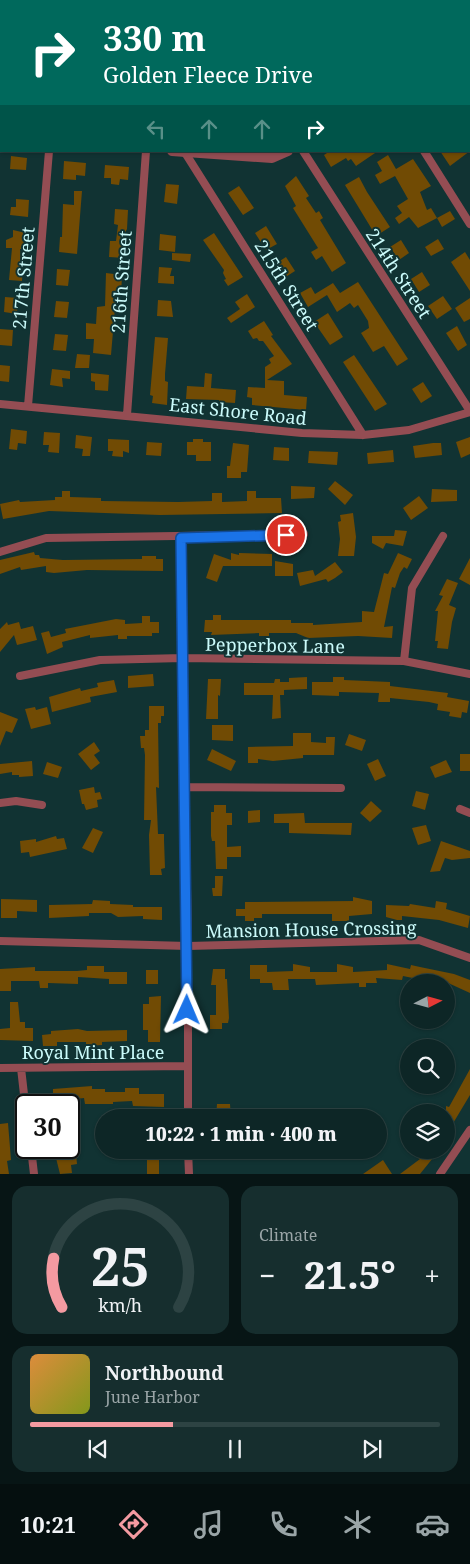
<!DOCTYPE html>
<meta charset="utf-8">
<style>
:root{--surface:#0d2626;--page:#162e2e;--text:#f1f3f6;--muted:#9aa5a7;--line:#2d4343;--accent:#f49aa1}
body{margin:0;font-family:"Noto Serif",serif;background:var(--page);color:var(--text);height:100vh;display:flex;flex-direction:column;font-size:19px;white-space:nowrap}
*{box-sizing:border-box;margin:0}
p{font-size:16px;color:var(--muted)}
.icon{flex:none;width:28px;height:28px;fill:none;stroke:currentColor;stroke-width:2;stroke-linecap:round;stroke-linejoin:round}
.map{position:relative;height:1174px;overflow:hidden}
.sheet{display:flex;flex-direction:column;gap:12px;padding:12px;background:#071515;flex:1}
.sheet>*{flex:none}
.guide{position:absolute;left:0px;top:0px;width:470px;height:152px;box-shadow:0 1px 4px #0004,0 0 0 1px var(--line);background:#00695c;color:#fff;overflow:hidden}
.needle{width:32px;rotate:84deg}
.fabs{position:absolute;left:400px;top:974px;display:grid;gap:10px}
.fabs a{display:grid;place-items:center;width:55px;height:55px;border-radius:50%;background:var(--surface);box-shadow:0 1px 4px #0004,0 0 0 1px var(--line);font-size:25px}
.speed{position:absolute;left:15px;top:1094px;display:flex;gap:10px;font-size:25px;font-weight:700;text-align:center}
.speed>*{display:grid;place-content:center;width:65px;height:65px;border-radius:50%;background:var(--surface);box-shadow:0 1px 4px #0004,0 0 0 1px var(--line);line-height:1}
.speed .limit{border:2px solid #111;border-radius:8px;background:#fff;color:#111}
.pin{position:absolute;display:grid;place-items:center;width:42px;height:42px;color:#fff;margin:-21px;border:2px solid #fff;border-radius:50%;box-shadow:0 1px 5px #0007}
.me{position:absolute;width:55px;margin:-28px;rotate:1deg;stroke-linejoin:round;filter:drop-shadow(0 0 4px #0008)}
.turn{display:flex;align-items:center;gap:18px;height:105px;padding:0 20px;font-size:22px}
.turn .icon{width:65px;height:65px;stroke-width:2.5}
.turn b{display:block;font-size:35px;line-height:42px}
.lanes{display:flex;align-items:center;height:48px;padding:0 20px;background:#0003;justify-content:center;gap:25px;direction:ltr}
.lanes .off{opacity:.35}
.big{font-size:38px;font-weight:800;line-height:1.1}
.sheet .card{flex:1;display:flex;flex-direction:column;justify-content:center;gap:8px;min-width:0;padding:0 18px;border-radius:15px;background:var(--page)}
.sheet .dial{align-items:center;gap:0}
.dial svg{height:130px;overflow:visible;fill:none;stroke:var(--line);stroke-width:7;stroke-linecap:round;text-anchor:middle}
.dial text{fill:var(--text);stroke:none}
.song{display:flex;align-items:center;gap:15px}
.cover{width:60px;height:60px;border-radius:8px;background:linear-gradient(135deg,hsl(30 70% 55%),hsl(70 70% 35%))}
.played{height:5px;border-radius:2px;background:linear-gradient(90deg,var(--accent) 35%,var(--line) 35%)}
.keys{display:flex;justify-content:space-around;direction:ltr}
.heat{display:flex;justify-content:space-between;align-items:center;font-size:28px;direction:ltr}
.sheet .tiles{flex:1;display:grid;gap:12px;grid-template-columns:1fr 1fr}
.card:last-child{grid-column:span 2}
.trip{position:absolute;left:95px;top:1109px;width:292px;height:50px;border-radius:25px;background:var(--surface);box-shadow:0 1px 4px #0004,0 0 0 1px var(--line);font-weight:800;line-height:50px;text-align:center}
.menu{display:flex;height:80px;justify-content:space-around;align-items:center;background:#050f0f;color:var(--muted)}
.menu .icon{width:35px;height:35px}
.menu .selected{color:var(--accent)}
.menu b{font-size:22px;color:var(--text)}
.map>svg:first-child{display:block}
.building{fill:#714b04}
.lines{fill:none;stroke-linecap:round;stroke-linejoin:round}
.minor{stroke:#944d53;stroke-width:8}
.tertiary{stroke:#944d53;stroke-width:10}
.route-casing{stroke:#114b97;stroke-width:12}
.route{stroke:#1a73e8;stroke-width:9}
.labels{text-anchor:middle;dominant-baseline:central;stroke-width:4;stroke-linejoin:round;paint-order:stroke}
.street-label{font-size:18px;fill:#cbfbfb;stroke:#133}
</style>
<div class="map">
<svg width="470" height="1174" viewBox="0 0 470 1174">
<rect width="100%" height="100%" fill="#133"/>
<!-- building -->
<path class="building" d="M330,151H378L356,166L351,159L348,161L346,158L331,167L324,155Z
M440,151H470L450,166Z
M388,155L396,169L413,159L431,186L420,192L427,210L431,208L437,218L418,228L409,217L399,224L395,218L402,213L397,206L408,199L395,176L380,184L375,175L382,171L377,162Z
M11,156L27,158L26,170L10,169Z
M64,161L86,163L85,176L76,175V180L63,179Z
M105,165L129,167L128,180L120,179L119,185L111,184V178H104Z
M296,176L309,196L306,198L316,213L319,211L323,218L320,220L346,263L332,272L322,256L316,260L311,252L318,248L293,208L296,206L285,186Z
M359,177L367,192L390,227L376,236L345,185Z
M166,184L179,185L177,204L164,202Z
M239,186L254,208L243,215L228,193Z
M74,191H82L77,254L59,252L60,237H62L63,204L74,205Z
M16,199L29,200L28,217L10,215L11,207H16Z
M115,209L128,210L127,229L120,242H125L124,258L109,257L110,241H116L118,225L114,224Z
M450,211L455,219L442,227L437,218Z
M266,226L277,244L266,250L255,233Z
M13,230L26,233L25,249H20L21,265H23L22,281L9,280L12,248H6V240L13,237Z
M214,233L243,277L228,286L224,280L226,279L223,273L224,270L203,240Z
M160,234L176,236L175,252L159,250Z
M438,239L444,249L431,256L425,247Z
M401,240L409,253L399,260L390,247Z
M465,252L470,260V291L451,262Z
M172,253L191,254L190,262L172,260Z
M286,257L295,271L284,278L275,264Z
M159,267L172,268L170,276H174V284L158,283Z
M57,269L70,270L68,286L56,285Z
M422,272L430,285L419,292L411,279Z
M106,273L122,275L121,296H116L111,355L93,353L94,339H86V323L96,324L97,307L105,306Z
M358,282L408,359L397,366L384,346L373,352L361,333L369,328L368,321L358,305L354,308L350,303L337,312L327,295L308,307L300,293L311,287L315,294L333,283L340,293Z
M247,294L255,307L231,323L227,318L240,309L235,302Z
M443,296L452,309L437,319L428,306Z
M5,297L18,298L17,314L4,312Z
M470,298V319L464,322L455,308Z
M158,300L171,301L173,317L157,316Z
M56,301L69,302L67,318L54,317Z
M328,313L343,337L330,345L314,322Z
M264,321L273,335L271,336L292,364L267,380L284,381V395L307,397L306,410L252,405V398L247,397L248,387L265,388V367L271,363L269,359L274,356L263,341H259L257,338L253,339L248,331Z
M457,326L467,345L458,351L446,333Z
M0,329L13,330L12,346L0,345Z
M55,334L68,335L66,351L53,350Z
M155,337L168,338L165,374V381L168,382L167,405L152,403L153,396L150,395Z
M77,354L90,355L89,368H75Z
M354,355L387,404L375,411L343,362Z
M0,365L10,366L9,382L0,381Z
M52,369L70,371V379L62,378L63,387L50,385Z
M91,373L109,375L108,391L95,390V382L91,381Z
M205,373L212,374L211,388L236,390L235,403L219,402V400L186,399L187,386L204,387Z
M423,382L432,396L421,403L412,389Z
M11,429L27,431L26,444L18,443L17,450L9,449Z
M44,432L60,433L59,453L48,452L49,445H43Z
M76,435L92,437L90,456H82L83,449L75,448Z
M470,437V454L461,458L456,442Z
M108,439L129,440V453L123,451V457L112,456L113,451H108Z
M193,439H203V442H211V461H196V455H187V442H193Z
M147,442L162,443L161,456L146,455Z
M233,443L249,445L247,472H241V478H227V466H230Z
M433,443H441L442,455L415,458L413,446Z
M274,447L289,448V461L273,460Z
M393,450L394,462L368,464L367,453Z
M309,451L338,452L337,465L308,463Z
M335,481L353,495L345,505L328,489Z
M291,486L315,487L314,498L291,499Z
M432,489L457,490V501L431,502Z
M62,491H70V497L101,498V501L178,502L212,501V493H222V502L247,501V491H256V498H281L282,513L160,515L49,511L3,519L0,504L19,500L20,502L55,500V497H62Z
M419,496L428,508L411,520L403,508Z
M353,513L356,537L354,556H338L340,539L338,522L341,521L340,515Z
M395,530L407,531L403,546L386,543L383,549L372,543V536H394Z
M34,552L35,555H39L40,558L63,560L142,559V556H156V559H163V571L87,570L54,573L46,572V566L21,570L20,567L0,574V560Z
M231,553L239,555V553L272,554V566H223L217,582L206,578L214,554L231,560Z
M398,553L412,559L407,569L404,567L400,573L395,588L392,587L384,627L393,626L392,638L358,636L308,638L296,633H269V636H259V633L211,635L212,632H204L205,620H213V615H221V620H291V623H313V625L362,622V611L374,612L384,573L388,574Z
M470,558V585L459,579Z
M275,561L293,564V576H275Z
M335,562L343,572L335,578L328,582L326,579L300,586L297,573L313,570L315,576Z
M447,579L458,583L449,605L456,608L452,622L448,649L437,648L438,641H435L438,611H435L443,596L439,595Z
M142,616H150V622H159V633H152V636H127V639H118V635L90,638V635L62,642L63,647L47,654L41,633L49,631L51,637L66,633L65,629L116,619L125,620V624L142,623Z
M7,622L8,625L19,622L21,629L33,626L37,640L17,645L14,635L0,652V629Z
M153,674L154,686L128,688V676Z
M307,677V689L284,690V695H280L281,718L272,719L273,695H244V683H274L275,679H280V682H289V678Z
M333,677H344V680L390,682V686L448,693L447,697L469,701L467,713L462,712L461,718L449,716L450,712L437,710L438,704L429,702L390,698V702H378L379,693L339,692V696L312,695V682H333Z
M208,679H221L220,696L218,695V719H206Z
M114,680L117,692L90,697L91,702L52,712L49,697L80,688L81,691L98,687L97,683Z
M149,706H164V716H161V723H158L159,788L156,787L158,834H164V840L165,868L161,869L162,875H150L149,835L151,820H144L145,755L144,748H141L140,736H145V730H149Z
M35,707L36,710L47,707L51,724L31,729L25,709Z
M0,712L18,719L12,733L6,731L0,746Z
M212,725H233V741L212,740Z
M293,733H311V742L326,743V737H335L334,755H303V758L273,761L258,759V763H248V747L293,746Z
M349,734L366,740L362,751L345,745Z
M94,742L100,751L94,755L100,763L91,770L78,754Z
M212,749L236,761L231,771L207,760Z
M460,754H470V771H460Z
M378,759L386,776L375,781L367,764Z
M446,760L452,772L435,778L430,767Z
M32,761L33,776L19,777V775H12V772L0,774V764Z
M47,762L62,767L58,778L43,774Z
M94,787L95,793L100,792L102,799L97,800L98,807L86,810L84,804H82L79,790Z
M416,791L429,794L425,810L412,806Z
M371,801L382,811L370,822L360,813Z
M214,805H226V813H232V825H227V847L241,846V857H227V869H216L215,841H212L211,836V812H214Z
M260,810V822L248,823V811Z
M304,813L305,823H352L351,835L289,833V823H274V814Z
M426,825L431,841L418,845L412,828Z
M93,828L103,832L93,853L82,848Z
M56,836L57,839L64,838L67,849L30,857L29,852L21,853L20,841L36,839V842Z
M441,841L470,851V858L452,860L445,858L440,871L430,872Z
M215,876H223L222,896H213L212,888H215Z
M353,897L372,901V914L349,916V921H332V914H262V918H254V921H245V916H236V909H245V902L353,901Z
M1,899L37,900V912L17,911V918H1Z
M93,900L110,901V904L133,905V907H162V920L143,919V916L118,917L111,913H89V916L49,918V905L92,904Z
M436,901L447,903L446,909L470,916L468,928L439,920L402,916V920H397L386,917V905L409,906L410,904L435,908Z
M293,964L310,967V972H337V964L353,967V972L387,970V964L410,969L411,965L420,967L454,974L470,980V993L446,982H432L403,976L402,980L376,978L377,983H366V987H359V983L316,985L315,979H288L289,990H273L272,983H260V979H250V965H267V972L293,971Z
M87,966H104V972H127V984H109V979L78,977V984L48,983V988H40L39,981H11V991H0V969L35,967V971H77L87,970Z
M213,969H225V979H227L229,1018L228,1023H222V1029H210V1015H216V985H211Z
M146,970H158V984H146Z
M161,996L160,1042H148V1030H143V1004H149V997Z
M10,1002H18L20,1022H25V1028H33V1041L0,1040V1029L10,1028Z
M78,1029L87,1031L127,1030V1041L102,1042V1045L86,1046V1042H57V1046H43L42,1035L51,1034V1031Z
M470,1069V1095L446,1135V1106L449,1107Z
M92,1086V1089H105V1092H125V1088H139V1094H164V1107L133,1106L132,1101L113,1102V1104H85L84,1098L53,1102V1089Z
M217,1104H230L231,1118H216Z
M8,1123L11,1160L7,1161L9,1174H0V1124Z
M69,1132H74V1135H77L78,1143H75L77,1164L71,1165L72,1173L60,1174L56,1158H61L60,1148H69Z
M147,1150H159V1174H147Z
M424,1150H433L437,1153L420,1174H400L420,1159L418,1158Z
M383,1160L392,1174H363Z"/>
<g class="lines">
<!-- minor -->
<path class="minor" d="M86,0L87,1
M205,0L206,1
M327,0L328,1
M443,0L444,1
M184,151L363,435
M303,151L470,411
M424,151L470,224
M0,404L302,433L363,435L409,430L470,412
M28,406L49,151
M127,415L146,151
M181,538L188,946V1118
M0,552L46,538L304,534
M404,661L412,588L443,536
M20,676L100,660L183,658L404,661L470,674
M184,787L341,788
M0,803L16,801L42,805
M460,809L470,813
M0,941L188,946L419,940L470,958
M0,1068L187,1066
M21,1068L26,1112
M31,1148L34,1174
M188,1150L189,1174
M440,1174L470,1130"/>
<!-- tertiary -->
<path class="tertiary" d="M469,39L470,38
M0,138H1
M172,151L272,158L288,151"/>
</g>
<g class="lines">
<defs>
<path id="route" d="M187,1010L181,538L286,535"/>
</defs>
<!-- route casing -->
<use href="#route" class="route-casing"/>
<!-- route -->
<use href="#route" class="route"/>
</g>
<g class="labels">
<!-- street labels -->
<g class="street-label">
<text transform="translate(399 273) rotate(57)">214th Street</text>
<text transform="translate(23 278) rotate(-85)">217th Street</text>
<text transform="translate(121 282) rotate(-86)">216th Street</text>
<text transform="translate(287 285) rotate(58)">215th Street</text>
<text transform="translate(238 411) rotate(6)">East Shore Road</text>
<text transform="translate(275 645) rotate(1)">Pepperbox Lane</text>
<text transform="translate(311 929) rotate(-1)">Mansion House Crossing</text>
<text x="93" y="1052">Royal Mint Place</text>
</g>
</g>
</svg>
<div class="fabs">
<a><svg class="needle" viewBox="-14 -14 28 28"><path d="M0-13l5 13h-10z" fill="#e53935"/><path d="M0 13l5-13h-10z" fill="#9aa5a7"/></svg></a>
<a><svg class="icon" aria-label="search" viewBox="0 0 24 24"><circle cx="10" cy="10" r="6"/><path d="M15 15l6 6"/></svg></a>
<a><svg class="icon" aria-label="layers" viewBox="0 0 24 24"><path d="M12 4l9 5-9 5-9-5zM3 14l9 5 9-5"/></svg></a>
</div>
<div class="speed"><div class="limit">30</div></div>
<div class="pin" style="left:286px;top:535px;background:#d93025"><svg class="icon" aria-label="arrive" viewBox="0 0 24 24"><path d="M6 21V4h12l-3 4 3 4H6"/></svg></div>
<svg class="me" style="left:187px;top:1010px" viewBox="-20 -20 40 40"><path d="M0-17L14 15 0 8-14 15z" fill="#1a73e8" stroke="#fff" stroke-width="4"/></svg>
<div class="trip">10:22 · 1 min · 400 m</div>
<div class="guide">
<div class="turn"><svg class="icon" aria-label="right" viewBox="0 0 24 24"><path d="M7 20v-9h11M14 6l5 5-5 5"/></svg><div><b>330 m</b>Golden Fleece Drive</div></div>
<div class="lanes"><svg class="icon off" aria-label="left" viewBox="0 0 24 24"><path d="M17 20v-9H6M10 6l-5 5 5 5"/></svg><svg class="icon off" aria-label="ahead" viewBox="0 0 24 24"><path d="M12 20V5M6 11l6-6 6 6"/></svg><svg class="icon off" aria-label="ahead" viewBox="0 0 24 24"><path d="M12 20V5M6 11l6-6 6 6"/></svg><svg class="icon" aria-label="right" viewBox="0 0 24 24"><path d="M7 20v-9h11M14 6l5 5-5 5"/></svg></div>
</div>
</div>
<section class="sheet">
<div class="tiles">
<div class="card dial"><svg viewBox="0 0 100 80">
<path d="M14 69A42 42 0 1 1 86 69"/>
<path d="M14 69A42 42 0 0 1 9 39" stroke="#f49aa1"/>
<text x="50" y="56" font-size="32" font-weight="700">25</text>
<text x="50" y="72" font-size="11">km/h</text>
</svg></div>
<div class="card"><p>Climate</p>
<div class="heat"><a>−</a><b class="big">21.5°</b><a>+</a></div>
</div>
<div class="card">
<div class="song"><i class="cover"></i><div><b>Northbound</b><p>June Harbor</p></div></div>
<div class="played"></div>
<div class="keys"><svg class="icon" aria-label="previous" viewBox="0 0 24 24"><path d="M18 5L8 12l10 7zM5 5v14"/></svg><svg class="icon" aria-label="pause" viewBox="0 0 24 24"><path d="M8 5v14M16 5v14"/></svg><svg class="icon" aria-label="next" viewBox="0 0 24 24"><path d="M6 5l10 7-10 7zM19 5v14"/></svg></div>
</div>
</div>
</section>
<nav class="menu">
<b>10:21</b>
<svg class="icon selected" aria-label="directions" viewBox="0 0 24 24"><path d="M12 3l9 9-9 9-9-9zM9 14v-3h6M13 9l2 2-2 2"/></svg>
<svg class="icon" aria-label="music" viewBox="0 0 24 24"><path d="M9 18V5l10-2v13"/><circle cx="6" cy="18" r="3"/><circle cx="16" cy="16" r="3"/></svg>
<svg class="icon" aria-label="phone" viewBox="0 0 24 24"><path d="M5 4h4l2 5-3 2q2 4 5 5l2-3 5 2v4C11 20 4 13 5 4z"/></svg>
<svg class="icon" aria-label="climate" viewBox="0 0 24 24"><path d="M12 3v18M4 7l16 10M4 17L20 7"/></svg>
<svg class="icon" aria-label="car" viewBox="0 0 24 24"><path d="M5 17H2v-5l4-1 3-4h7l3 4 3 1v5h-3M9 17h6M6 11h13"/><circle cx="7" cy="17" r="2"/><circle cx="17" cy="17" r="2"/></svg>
</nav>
